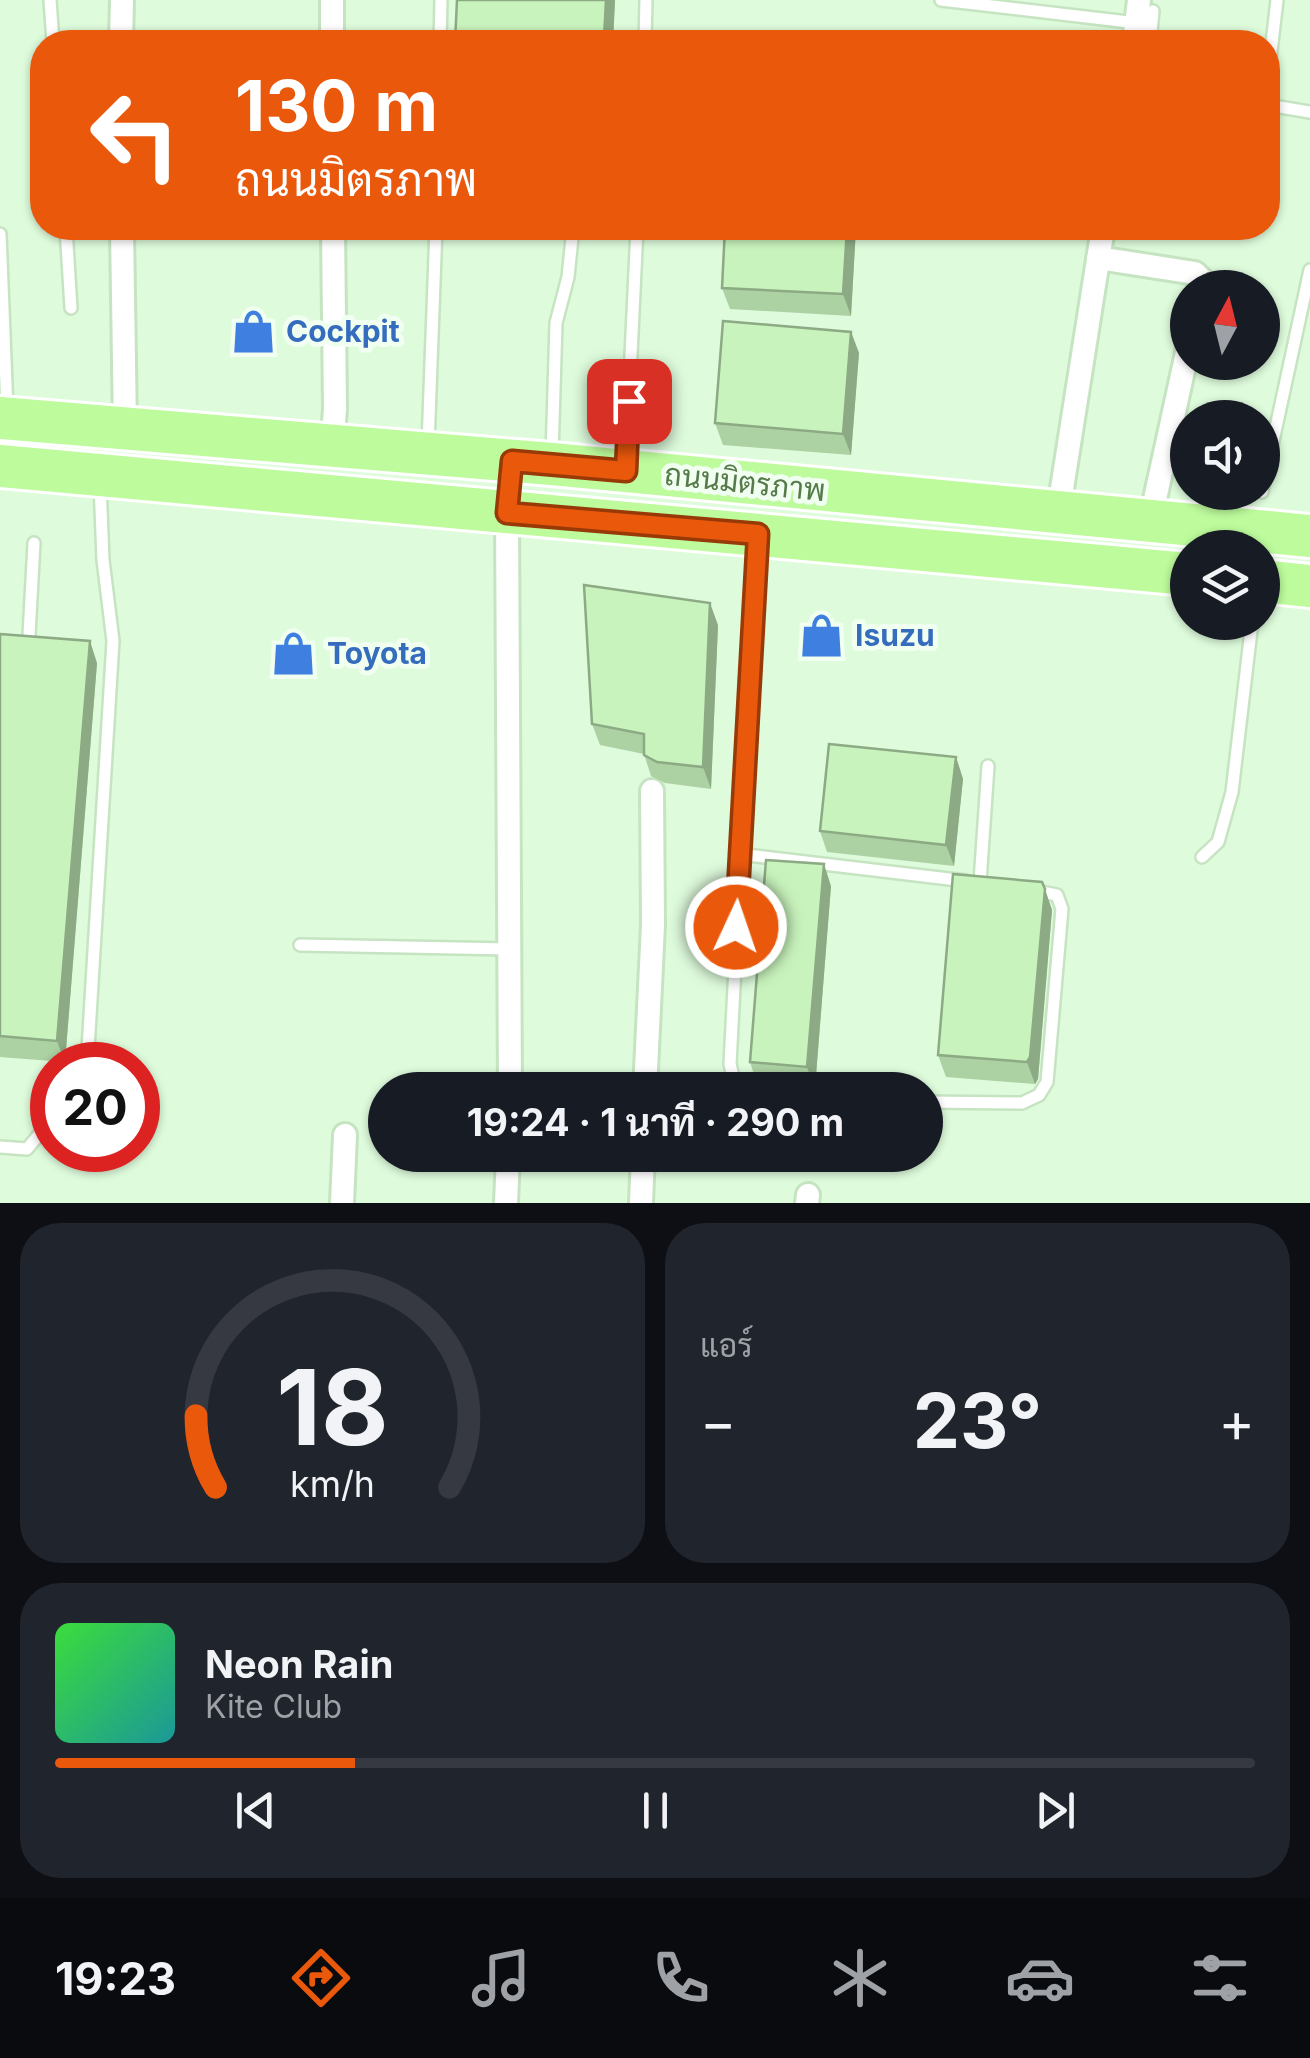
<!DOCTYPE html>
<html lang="th">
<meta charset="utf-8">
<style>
:root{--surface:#171b24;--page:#20242c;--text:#f1f3f6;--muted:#9ea1a6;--line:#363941;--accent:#ea580c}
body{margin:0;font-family:Inter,Sarabun,sans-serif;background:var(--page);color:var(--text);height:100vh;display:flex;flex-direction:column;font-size:38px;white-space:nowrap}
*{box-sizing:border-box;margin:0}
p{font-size:32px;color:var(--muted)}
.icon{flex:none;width:55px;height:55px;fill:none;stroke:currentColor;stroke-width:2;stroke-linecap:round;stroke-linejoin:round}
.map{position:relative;height:1203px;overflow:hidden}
.drawer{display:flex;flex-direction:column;gap:20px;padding:20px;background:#0d0f14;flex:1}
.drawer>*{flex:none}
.top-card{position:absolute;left:30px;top:30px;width:1250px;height:210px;border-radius:40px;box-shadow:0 2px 8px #0004;background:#ea580c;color:#fff;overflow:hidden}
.needle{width:65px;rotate:7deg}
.buttons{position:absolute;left:1170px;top:270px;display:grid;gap:20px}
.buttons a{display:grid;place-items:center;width:110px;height:110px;border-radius:50%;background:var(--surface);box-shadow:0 2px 8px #0004;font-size:50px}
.speed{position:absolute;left:30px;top:1042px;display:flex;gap:20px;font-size:50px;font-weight:700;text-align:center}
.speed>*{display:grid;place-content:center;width:130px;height:130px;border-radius:50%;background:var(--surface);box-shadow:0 2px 8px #0004;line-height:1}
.speed .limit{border:15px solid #d22;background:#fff;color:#111}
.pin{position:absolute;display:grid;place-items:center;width:85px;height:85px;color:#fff;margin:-42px;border-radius:20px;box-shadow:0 5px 15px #0006}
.me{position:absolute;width:110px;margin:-55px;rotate:3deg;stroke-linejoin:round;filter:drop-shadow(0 0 8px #0008)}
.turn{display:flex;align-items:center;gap:35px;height:210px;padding:0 40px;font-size:45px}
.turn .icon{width:130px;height:130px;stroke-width:2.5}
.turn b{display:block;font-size:70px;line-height:85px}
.big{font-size:75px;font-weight:700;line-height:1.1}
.drawer .tile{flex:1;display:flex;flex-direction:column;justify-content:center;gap:15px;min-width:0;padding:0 35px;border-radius:40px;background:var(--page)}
.drawer .dial{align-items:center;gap:0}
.dial svg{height:260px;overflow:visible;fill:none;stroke:var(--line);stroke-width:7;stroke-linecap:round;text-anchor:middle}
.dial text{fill:var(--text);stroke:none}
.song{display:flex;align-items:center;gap:30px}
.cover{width:120px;height:120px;border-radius:15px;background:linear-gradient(135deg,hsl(120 70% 55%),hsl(180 70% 35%))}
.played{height:10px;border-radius:5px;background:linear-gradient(90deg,var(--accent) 25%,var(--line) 25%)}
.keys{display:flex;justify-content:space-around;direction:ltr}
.heat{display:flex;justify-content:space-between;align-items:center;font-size:55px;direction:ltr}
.drawer .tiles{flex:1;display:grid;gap:20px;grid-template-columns:1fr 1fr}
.tile:last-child{grid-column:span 2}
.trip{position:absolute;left:368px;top:1072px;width:575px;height:100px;border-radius:50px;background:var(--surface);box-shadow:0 2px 8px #0004;font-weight:700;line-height:100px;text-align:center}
.tabs{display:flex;height:160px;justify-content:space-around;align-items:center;background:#090b0e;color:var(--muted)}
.tabs .icon{width:70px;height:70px}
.tabs .active{color:var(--accent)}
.tabs b{font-size:45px;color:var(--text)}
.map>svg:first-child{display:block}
.residential{fill:#defbdc;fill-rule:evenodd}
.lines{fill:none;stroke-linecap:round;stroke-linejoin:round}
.lane-casing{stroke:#c6e4c2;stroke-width:16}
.street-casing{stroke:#c6e4c2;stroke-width:28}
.highway-casing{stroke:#fff;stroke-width:48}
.lane{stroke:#fff;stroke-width:11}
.street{stroke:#fff;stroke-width:22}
.highway{stroke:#bdfb9c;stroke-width:42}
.wall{fill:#acd1a2}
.shaded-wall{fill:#8caa84}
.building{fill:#c8f3bc;stroke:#8caa84;stroke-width:2.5}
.route-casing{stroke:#983908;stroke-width:25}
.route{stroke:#ea580c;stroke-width:18}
.labels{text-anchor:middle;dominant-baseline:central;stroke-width:10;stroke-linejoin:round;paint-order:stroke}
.shop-label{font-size:30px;font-weight:bold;fill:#366cbe;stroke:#f0fff0;text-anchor:start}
.street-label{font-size:30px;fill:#567a4a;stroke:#f0fff0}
</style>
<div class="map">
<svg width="1310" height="1203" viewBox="0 0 1310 1203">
<rect width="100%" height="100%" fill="#e8fee8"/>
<!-- residential -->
<path class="residential" d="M0,0H1310V1203H0ZM42,42H1268V228H42ZM1188,288H1262V362H1188ZM1188,418H1262V492H1188ZM1188,548H1262V622H1188ZM52,1065H138V1150H52ZM385,1090H925V1155H385Z"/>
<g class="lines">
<defs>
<path id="lane" d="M50,0L53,42
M941,0L1137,23
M440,42L441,0
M645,42L646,0
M1150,42L1153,11
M1268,77L1277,0
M1268,105L1310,112
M66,228L71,308
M0,234L7,409
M428,445L436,228
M552,455L556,323L568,277L573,228
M626,461L637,228
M1262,492L1310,270
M29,635L34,543
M988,766L980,882L988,884
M739,854L966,881
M1202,857L1218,842L1232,792L1252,622
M300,945L509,949
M87,1065L113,641L103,560L100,483
M736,1090L730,1064L757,543
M925,1102L1022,1103L1039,1095L1047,1082L1062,909L1057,895L1031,890
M0,1147L27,1149L52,1119"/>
<path id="street" d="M121,42L122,0
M332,42V0
M1134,42L1139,0
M122,228L125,429
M1098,258L1195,273L1202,280L1201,288
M332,446L335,409L333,228
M507,513L510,1090
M1058,514L1103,228
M1150,522L1188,348
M645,1090L653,925L652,791
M342,1203L345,1135
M506,1203L508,1155
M641,1203L643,1155
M807,1203L808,1195"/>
<path id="highway" d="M0,418L552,464L1310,536
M0,466L1188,574
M1262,581L1310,586"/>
</defs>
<!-- lane casing -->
<use href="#lane" class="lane-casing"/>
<!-- street casing -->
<use href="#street" class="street-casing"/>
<!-- highway casing -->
<use href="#highway" class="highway-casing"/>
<!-- lane -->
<use href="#lane" class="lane"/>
<!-- street -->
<use href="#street" class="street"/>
<!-- highway -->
<use href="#highway" class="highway"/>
</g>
<!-- wall -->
<path class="wall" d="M615,0L613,42H455Z
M725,228H856L851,316L730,309L722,288Z
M851,332L859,353L851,455L723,445L715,423Z
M718,625L711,789L665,783L651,776L644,754L600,745L592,724Z
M0,634L97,663L65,1062L0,1057Z
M956,757L963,779L954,866L827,852L820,831Z
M1042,882L1052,910L1038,1079L1035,1084L946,1077L938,1055Z
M831,886L815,1088L757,1084L750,1062Z"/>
<!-- shaded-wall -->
<path class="shaded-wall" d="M606,0H615L613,42H606L604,38Z
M847,228H856L851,316L843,294Z
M851,332L859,353L851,455L843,434Z
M710,603L718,625L711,789L703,767Z
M90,641L97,663L65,1062L57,1041Z
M956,757L963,779L954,866L946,845Z
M824,864L831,886L815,1088L807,1067Z
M1045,889L1052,910L1038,1079L1035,1084L1027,1062Z"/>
<!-- building -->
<path class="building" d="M457,0H606L604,38L572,36L571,42H455Z
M725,228H847L843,294L722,288Z
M723,321L851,332L843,434L715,423Z
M584,585L710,603L703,767L657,762L644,755V734L592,724Z
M0,634L90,641L57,1041L0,1036Z
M829,744L956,757L946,845L820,831Z
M766,860L824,864L807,1067L750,1062Z
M953,874L1042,882L1045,889L1030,1057L1027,1062L938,1055Z"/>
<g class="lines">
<defs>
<path id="route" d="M629,401L626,471L512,461L507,513L758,534L736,927"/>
</defs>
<!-- route casing -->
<use href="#route" class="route-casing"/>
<!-- route -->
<use href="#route" class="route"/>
</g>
<!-- icons -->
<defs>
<symbol id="shop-bare" viewBox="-9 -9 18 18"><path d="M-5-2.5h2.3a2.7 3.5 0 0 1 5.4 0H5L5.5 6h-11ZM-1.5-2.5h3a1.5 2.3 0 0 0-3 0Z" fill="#3f7fe0" stroke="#f0fff0" stroke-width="2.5" paint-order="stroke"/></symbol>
</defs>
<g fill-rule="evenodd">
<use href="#shop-bare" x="222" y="300" width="63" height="63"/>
<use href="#shop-bare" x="790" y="604" width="63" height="63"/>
<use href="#shop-bare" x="262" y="622" width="63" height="63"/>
</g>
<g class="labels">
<!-- shop labels -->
<g class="shop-label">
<text x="286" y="331">Cockpit</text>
<text x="855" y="635">Isuzu</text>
<text x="327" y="653">Toyota</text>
</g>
<!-- street labels -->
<g class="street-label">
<text transform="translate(745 482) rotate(6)">ถนนมิตรภาพ</text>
</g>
</g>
</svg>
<div class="buttons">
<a><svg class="needle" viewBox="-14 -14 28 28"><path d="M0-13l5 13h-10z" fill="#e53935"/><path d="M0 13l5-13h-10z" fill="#9ea1a6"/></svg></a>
<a><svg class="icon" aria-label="sound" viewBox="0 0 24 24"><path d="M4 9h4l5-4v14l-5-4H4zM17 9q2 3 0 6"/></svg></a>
<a><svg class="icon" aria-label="layers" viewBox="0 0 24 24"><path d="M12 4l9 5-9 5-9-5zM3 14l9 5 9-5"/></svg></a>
</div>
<div class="speed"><div class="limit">20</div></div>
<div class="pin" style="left:629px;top:401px;background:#d93025"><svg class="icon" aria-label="arrive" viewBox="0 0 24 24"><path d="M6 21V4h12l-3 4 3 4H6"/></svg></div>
<svg class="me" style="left:736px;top:927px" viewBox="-20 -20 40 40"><circle r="17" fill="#ea580c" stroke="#fff" stroke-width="3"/><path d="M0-11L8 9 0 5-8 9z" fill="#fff"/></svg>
<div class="trip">19:24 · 1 นาที · 290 m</div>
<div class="top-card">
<div class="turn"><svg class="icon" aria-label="left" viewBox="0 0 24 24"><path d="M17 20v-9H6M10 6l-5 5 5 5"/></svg><div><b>130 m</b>ถนนมิตรภาพ</div></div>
</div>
</div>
<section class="drawer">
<div class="tiles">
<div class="tile dial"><svg viewBox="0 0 100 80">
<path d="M14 69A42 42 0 1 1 86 69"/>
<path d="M14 69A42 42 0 0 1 8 47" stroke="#ea580c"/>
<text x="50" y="56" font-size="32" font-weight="700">18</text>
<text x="50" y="72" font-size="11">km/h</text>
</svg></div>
<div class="tile"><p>แอร์</p>
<div class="heat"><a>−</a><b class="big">23°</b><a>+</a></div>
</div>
<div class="tile">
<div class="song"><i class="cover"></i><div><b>Neon Rain</b><p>Kite Club</p></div></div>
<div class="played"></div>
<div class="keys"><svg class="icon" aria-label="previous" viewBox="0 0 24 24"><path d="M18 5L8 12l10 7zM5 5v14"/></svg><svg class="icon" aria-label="pause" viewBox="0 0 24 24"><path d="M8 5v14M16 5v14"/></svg><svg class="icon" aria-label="next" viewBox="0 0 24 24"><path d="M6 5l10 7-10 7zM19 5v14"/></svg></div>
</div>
</div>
</section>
<nav class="tabs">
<b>19:23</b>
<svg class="icon active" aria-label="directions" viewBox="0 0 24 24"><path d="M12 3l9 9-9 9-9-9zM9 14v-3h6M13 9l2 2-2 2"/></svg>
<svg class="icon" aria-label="music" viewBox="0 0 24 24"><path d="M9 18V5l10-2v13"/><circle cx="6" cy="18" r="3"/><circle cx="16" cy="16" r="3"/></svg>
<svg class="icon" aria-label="phone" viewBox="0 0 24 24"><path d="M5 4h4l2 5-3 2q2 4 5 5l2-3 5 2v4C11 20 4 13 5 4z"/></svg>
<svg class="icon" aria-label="climate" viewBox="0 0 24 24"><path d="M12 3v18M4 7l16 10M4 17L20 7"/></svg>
<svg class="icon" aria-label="car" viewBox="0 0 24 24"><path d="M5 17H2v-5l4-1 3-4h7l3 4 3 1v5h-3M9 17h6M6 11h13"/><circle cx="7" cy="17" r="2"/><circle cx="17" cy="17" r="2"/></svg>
<svg class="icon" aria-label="filters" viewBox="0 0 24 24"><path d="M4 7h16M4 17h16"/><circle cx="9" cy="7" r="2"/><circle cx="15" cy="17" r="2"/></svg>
</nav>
